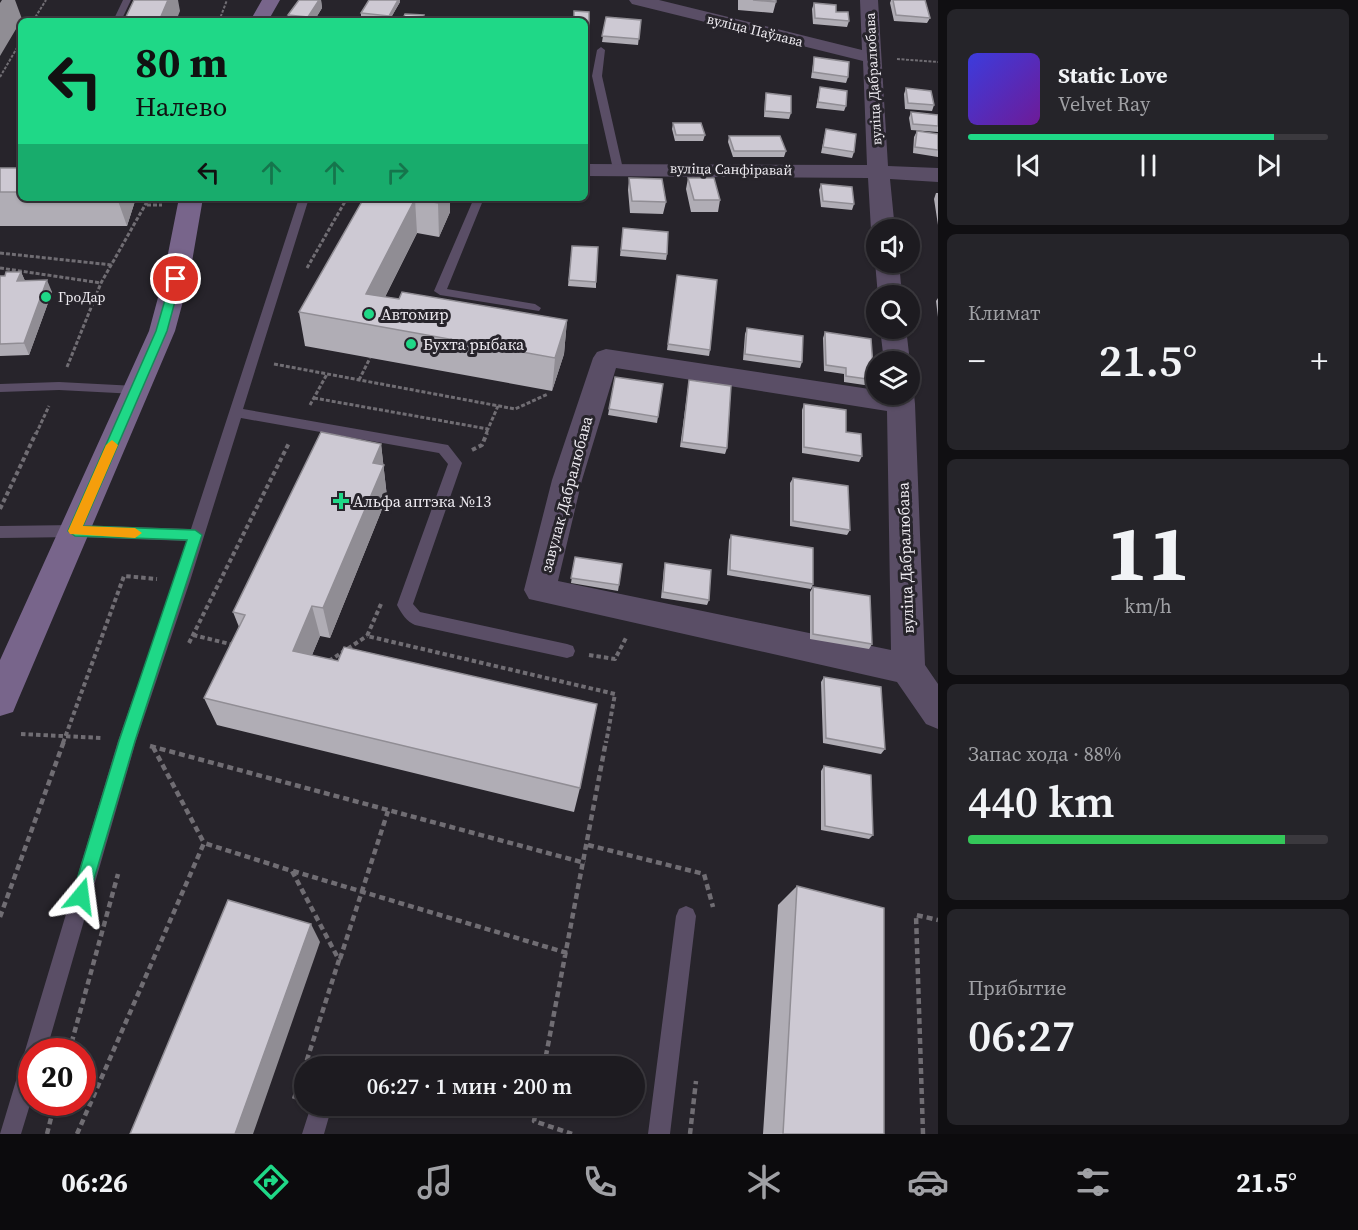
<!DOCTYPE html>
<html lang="ru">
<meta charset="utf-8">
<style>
:root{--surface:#1d1b20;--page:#252429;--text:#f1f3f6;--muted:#a0a1a5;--line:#3b393e;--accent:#1fd887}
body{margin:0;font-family:"Source Serif 4",serif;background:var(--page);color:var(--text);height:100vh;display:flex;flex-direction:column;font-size:22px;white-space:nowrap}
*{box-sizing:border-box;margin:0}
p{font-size:20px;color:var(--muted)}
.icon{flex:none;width:33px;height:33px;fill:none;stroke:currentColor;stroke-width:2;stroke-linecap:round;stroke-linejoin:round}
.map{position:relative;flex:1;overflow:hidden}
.sheet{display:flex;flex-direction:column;gap:9px;padding:9px;background:#100f12;width:420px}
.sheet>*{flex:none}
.top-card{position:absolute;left:18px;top:18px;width:570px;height:183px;border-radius:9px;box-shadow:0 2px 4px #0004,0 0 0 2px var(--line);background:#1fd887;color:#111;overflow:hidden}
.controls{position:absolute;left:866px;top:219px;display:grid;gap:12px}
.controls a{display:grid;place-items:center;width:54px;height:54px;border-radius:50%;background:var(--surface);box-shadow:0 2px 4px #0004,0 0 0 2px var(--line);font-size:30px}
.speed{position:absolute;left:18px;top:1038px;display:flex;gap:12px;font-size:30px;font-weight:700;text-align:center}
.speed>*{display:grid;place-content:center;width:78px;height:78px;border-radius:50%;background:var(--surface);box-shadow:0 2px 4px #0004,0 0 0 2px var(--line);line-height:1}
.speed .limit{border:9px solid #d22;background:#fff;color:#111}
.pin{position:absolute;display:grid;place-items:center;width:51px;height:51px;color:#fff;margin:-26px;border:3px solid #fff;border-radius:50%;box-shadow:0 2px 6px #0007}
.me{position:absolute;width:66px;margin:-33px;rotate:16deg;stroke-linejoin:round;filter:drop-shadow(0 0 4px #0008)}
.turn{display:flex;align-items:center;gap:21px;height:126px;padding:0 18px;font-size:27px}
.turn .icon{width:78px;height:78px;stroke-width:2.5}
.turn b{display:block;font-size:42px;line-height:51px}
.lanes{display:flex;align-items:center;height:57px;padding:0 18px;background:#0003;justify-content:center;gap:30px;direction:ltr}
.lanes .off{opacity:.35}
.big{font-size:45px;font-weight:600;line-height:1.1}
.sheet .tile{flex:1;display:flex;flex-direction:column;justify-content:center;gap:9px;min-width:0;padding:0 21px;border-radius:9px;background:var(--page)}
.sheet .dial{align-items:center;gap:0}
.dial b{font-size:78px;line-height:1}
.song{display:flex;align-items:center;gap:18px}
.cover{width:72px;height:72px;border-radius:9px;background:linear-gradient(135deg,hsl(240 70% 55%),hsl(280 70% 35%))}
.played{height:6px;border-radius:3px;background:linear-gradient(90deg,var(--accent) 85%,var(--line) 85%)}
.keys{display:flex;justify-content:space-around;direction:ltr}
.heat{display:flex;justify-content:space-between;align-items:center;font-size:33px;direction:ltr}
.charge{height:9px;border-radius:4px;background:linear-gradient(90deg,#34c759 88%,var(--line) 0)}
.trip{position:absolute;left:294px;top:1056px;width:351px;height:60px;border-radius:30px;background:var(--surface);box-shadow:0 2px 4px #0004,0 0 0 2px var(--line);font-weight:600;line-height:60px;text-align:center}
.dock{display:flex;height:96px;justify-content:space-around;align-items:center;background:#0c0b0d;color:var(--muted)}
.dock .icon{width:42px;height:42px}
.dock .on{color:var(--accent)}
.dock b{font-size:27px;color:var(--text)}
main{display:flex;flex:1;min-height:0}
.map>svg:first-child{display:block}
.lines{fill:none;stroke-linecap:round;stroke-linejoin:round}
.path-far3{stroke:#706d73;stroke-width:2;stroke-dasharray:3 1.5;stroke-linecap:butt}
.path-far2{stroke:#706d73;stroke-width:3;stroke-dasharray:4 2;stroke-linecap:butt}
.path-far1{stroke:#706d73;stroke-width:4;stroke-dasharray:4.5 3;stroke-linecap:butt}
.path{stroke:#706d73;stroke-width:4.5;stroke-dasharray:6 4;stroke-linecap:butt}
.service{fill:#5a4e66;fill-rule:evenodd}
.minor{fill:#5a4e66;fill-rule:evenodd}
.secondary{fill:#78658b;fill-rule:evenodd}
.wall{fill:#b0adb5}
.shaded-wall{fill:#908d94}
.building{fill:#cdc9d3;stroke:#908d94;stroke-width:1.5}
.route{fill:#1fd887;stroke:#148c58;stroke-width:1.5}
.slow{fill:#f59e0b}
.poi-dot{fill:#1fd887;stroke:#27242b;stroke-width:2}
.labels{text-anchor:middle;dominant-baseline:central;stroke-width:6;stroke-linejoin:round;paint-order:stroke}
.far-street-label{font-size:14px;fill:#eeebf1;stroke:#27242b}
.far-poi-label{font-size:14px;fill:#eeebf1;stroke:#27242b;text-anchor:start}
.poi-label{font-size:16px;fill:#eeebf1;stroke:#27242b;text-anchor:start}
.street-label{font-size:16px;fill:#eeebf1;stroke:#27242b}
</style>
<main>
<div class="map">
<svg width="938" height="1134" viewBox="0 0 938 1134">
<rect width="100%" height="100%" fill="#27242b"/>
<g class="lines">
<!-- path-far3 -->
<path class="path-far3" d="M33,21L46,0
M219,21L227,0
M897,59L938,62
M0,77L21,41"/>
<!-- path-far2 -->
<path class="path-far2" d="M147,205H162
M0,253L112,265
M0,268L101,283
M307,268L347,198
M274,364L515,409L548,394
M67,367L101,283L149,198
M359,380L370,358
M314,398L488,429L498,406
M310,405L327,374
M36,434L49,406
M486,434L488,429"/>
<!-- path-far1 -->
<path class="path-far1" d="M472,450L482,445L487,433
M0,509L36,433
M381,604L367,636L615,694L606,743
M193,635L234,645
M189,643L289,443
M589,655L615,659L627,636
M329,661L367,636
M21,734L101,738
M63,743L124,576L157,579"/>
<!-- path -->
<path class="path" d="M150,746L585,863
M153,747L204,843
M588,845L704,874L713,907
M293,871L567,953
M0,917L64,741
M340,959L388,811
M69,1052L118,874
M544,1066L606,741
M294,1099L304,1068
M537,1106L534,1121L572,1134
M47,1134L55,1102
M77,1134L204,843L292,871L339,960L305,1066
M690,1134L696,1081
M923,1134L916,915L938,920"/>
<!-- service -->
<path class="service" d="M123,0H131L121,21H113Z
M601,47L605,50L602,76L623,169L618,172L613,169L592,76L597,50Z
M299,198H309L243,409L448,445L462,463L413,604L420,612L567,644L573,646L575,651L573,656L567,658L415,625C407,622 401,613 397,605L448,464L439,453L241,418L190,581L136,741L46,1052H32V1098L21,1134H0L118,741L188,541L75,537L0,538V526L75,525L191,529Z
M474,198H484L447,289L535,304L541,308L539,311L440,295L434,291Z
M59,382L136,386L142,390L136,394L59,390L0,392V384Z
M686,906L693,909L696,916L670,1134H648L676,916L679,909Z
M311,1106H332L324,1134H302Z"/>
<!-- minor -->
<path class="minor" d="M629,0H659L862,50L860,0H878L888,166L938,168V182L890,179L895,230H876V235L871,230L868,178L585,176V164L867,165L863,61L632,4Z
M876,261V262H899L902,296H878L875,262Z
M880,328H906L910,362L909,364V362H884Z
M606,349L876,390V394H909L910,387L914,394L915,404L925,665L938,684V729L926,724L897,682L529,599L524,590L552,480L593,358L597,352ZM616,368L887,411L891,650L558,581L582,480Z"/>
<!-- secondary -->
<path class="secondary" d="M262,0H280L268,21H250Z
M179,198H203L189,279L175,331L18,700L13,712L0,716V660L149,331L163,279Z"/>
</g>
<!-- wall -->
<path class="wall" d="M299,0H321L322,8L314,21H289L288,15Z
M369,0H400V2L389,21L361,19V13Z
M738,0H776V2L773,13L738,10Z
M891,0H925L930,18L927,23L894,21L890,3Z
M814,3L836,12L849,21L847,27L813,24L812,9Z
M606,17L641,20L638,45L602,42Z
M585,21L589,27L588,33H585Z
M814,57L848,77L846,83L811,78Z
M820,87L846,106L844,111L816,108Z
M906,88L934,105L932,111L905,109L904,94Z
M766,93L791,113L789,119L764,117L765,99Z
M911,112L938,115V132L911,130L909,118Z
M673,123L705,135L703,141H675L672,129Z
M826,129L854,152L852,158L821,153Z
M917,131L938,134V157L913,153L914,137Z
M729,136L786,151L784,157H733L728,142Z
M0,168H21V198H135V201L127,226H0Z
M629,178L666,202L663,214L630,213L628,190Z
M688,178L720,200L718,212H691L686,189Z
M821,184L854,204L852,210L821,207L819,190Z
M936,193H938V225L934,199Z
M364,198H450V212L439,237L417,233L385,297L567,320L564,354L552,391L305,346L299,312Z
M623,228L667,254L666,260L620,256Z
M572,246L596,282V288L568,286Z
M21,272L25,281L52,292L29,355L0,356V276H5Z
M677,275L710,350L709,356L667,350Z
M938,298V317L936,301Z
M747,328L802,362L800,368L743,360L745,334Z
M825,332L874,380L871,386L844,382V374L824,371L823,338Z
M615,377L658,417L657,423L608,415Z
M689,380L727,448L725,454L680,447Z
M804,404L846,432L862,456L859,462L802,453V410Z
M381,444L387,497L330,638L320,636L312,655L580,788L574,812L217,725L204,698L239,627L233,612Z
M793,478L850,530L847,535L790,526V483Z
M731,535L813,584L811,589L727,575L729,540Z
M575,557L619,585L618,591L571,583Z
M665,563L709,600L707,605L661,598L664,568Z
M813,587L872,644L869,649L810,639V592Z
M824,677L885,749L881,754L823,743L821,682Z
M824,766L873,835L869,839L821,830V771Z
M797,886L884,1134H763L778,905Z"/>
<!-- shaded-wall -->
<path class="shaded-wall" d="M2,0H15L22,19L0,56V3Z
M168,0H178L180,11L176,21H159Z
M319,0H321L322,8L314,21H308V17Z
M398,0H400V2L389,21V16Z
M117,198H135V201L127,226Z
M440,198H450V212L439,237L438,203Z
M415,199L417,233L371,325L366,294Z
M21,272L26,283L17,281Z
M47,280L52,292L29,355L24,343Z
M567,320L564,354L552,391L555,358Z
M381,444L387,497L330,638L323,608L373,463Z
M312,606L320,636L302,679L293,651Z
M311,924L320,942L253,1134H235Z"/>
<!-- building -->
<path class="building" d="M134,0H168L159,21H124Z
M299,0H319L308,17L288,15Z
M369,0H398L389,16L361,13Z
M753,0H776V2Z
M893,0H925L930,18L896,15Z
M814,3L836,5V12H848L849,21L815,18Z
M574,11L589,12V27H585V21H574Z
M405,14L424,15L422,21H402Z
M606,17L641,20L639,39L602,36Z
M814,57L849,62L848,77L813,72Z
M820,87L847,91L846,106L818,102Z
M906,88L931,91L934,105L908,103Z
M766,93L791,96V113L765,111Z
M911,112L938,115V126L913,124Z
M673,123H701L705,135H676Z
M826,129L856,134L854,152L823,147Z
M917,131L938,134V150L915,147Z
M729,136H780L786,151H734Z
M0,168H21V192H0Z
M629,178L662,179L666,202L632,201Z
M688,178H714L720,200H694Z
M821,184L852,187L854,204L823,201Z
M364,198H440L438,203L415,199L366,294L399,299L402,292L567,320L555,358L299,312Z
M623,228L668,232L667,254L621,250Z
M572,246L598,247L596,282L569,280Z
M6,272H21L17,281L47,280L24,343L0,344V276H5Z
M677,275L717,280L710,350L668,344Z
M747,328L803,336L802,362L745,354Z
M825,332L871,339L874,380L846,376V368L826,365Z
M615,377L663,384L658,417L609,409Z
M689,380L731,386L727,448L682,442Z
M804,404L846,410V432L861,434L862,456L804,447Z
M321,432L381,444L373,463L384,465L323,608L312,606L293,651L338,661L344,647L597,704L580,788L204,698L245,615L233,612Z
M793,478L848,486L850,530L793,521Z
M731,535L813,548V584L730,570Z
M575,557L622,564L619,585L571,578Z
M665,563L711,570L709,600L663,592Z
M813,587L870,596L872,644L813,634Z
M824,677L881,687L885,749L826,738Z
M824,766L871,775L873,835L825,826Z
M797,886L884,908V1134H783Z
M228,900L311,924L235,1134H130Z"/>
<!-- route -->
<path class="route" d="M176,276L181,279L167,331L83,526L195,530L202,535L135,741L89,896L87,902L81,905L75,902L72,896L119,741L187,540L75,536L68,531L156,331L171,279Z"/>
<!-- slow -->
<path class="slow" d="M112,440L118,445L83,526L135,528L142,533L135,538L70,534L68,531L106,445Z"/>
<!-- markers -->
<g class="poi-dot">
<circle cx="46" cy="297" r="6"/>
<circle cx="369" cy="314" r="6"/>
<circle cx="411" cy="344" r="6"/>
<path d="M338 492h6v6h6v6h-6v6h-6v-6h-6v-6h6z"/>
</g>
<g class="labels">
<!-- far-street labels -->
<g class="far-street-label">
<text transform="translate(755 30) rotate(14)">вуліца Паўлава</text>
<text transform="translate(873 79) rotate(-93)">вуліца Дабралюбава</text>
<text transform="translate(731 169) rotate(1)">вуліца Санфіравай</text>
</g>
<!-- far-poi labels -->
<g class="far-poi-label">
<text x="58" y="297">ГроДар</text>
</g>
<!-- poi labels -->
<g class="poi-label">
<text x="381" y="314">Автомир</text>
<text x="423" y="344">Бухта рыбака</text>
<text x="353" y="501">Альфа аптэка №13</text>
</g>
<!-- street labels -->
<g class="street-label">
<text transform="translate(566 494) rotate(-75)">завулак Дабралюбава</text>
<text transform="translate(905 558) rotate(-92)">вуліца Дабралюбава</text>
</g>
</g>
</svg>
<div class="controls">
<a><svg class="icon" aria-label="sound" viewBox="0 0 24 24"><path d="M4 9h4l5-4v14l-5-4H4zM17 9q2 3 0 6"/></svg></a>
<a><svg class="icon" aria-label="search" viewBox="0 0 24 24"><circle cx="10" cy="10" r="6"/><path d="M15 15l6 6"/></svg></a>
<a><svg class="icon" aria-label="layers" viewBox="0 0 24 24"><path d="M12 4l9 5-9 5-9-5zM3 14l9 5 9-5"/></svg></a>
</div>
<div class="speed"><div class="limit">20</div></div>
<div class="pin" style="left:176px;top:279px;background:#d93025"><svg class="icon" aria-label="arrive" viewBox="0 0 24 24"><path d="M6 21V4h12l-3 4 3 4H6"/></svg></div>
<svg class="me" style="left:81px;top:896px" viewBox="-20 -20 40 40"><path d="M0-17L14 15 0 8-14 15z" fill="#1fd887" stroke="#fff" stroke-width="4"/></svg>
<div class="trip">06:27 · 1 мин · 200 m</div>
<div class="top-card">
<div class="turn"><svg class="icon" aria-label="left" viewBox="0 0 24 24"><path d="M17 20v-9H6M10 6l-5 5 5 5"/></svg><div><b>80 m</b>Налево</div></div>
<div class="lanes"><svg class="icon" aria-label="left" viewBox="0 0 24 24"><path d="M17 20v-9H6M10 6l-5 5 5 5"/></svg><svg class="icon off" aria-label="ahead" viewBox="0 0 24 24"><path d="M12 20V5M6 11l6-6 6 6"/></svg><svg class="icon off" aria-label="ahead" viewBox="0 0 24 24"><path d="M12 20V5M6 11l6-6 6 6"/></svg><svg class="icon off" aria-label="right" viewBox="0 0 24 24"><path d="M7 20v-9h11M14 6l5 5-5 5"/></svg></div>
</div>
</div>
<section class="sheet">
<div class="tile">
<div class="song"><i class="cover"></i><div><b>Static Love</b><p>Velvet Ray</p></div></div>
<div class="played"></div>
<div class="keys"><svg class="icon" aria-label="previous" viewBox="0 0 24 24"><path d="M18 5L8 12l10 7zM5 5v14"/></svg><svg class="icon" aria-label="pause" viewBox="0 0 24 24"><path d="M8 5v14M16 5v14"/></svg><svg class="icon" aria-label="next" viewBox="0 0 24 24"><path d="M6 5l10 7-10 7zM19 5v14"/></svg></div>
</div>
<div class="tile"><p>Климат</p>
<div class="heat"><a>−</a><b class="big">21.5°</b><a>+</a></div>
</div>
<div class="tile dial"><b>11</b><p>km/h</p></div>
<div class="tile"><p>Запас хода · 88%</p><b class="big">440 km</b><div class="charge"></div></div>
<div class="tile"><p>Прибытие</p><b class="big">06:27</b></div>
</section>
</main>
<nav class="dock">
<b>06:26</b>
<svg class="icon on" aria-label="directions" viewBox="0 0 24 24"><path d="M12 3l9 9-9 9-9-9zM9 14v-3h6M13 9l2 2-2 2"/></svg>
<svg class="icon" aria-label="music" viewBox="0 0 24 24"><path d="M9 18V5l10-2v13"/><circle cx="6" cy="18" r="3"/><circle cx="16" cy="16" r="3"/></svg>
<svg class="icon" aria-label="phone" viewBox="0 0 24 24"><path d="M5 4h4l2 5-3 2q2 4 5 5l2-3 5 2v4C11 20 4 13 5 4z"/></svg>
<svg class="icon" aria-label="climate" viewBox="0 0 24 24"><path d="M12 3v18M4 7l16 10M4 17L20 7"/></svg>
<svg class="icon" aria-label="car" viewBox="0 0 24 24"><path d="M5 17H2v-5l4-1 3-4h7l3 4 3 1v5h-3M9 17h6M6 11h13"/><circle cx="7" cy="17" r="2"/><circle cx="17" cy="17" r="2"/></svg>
<svg class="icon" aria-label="filters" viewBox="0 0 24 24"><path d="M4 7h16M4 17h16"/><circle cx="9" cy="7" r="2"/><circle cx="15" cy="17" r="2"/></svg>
<b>21.5°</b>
</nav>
